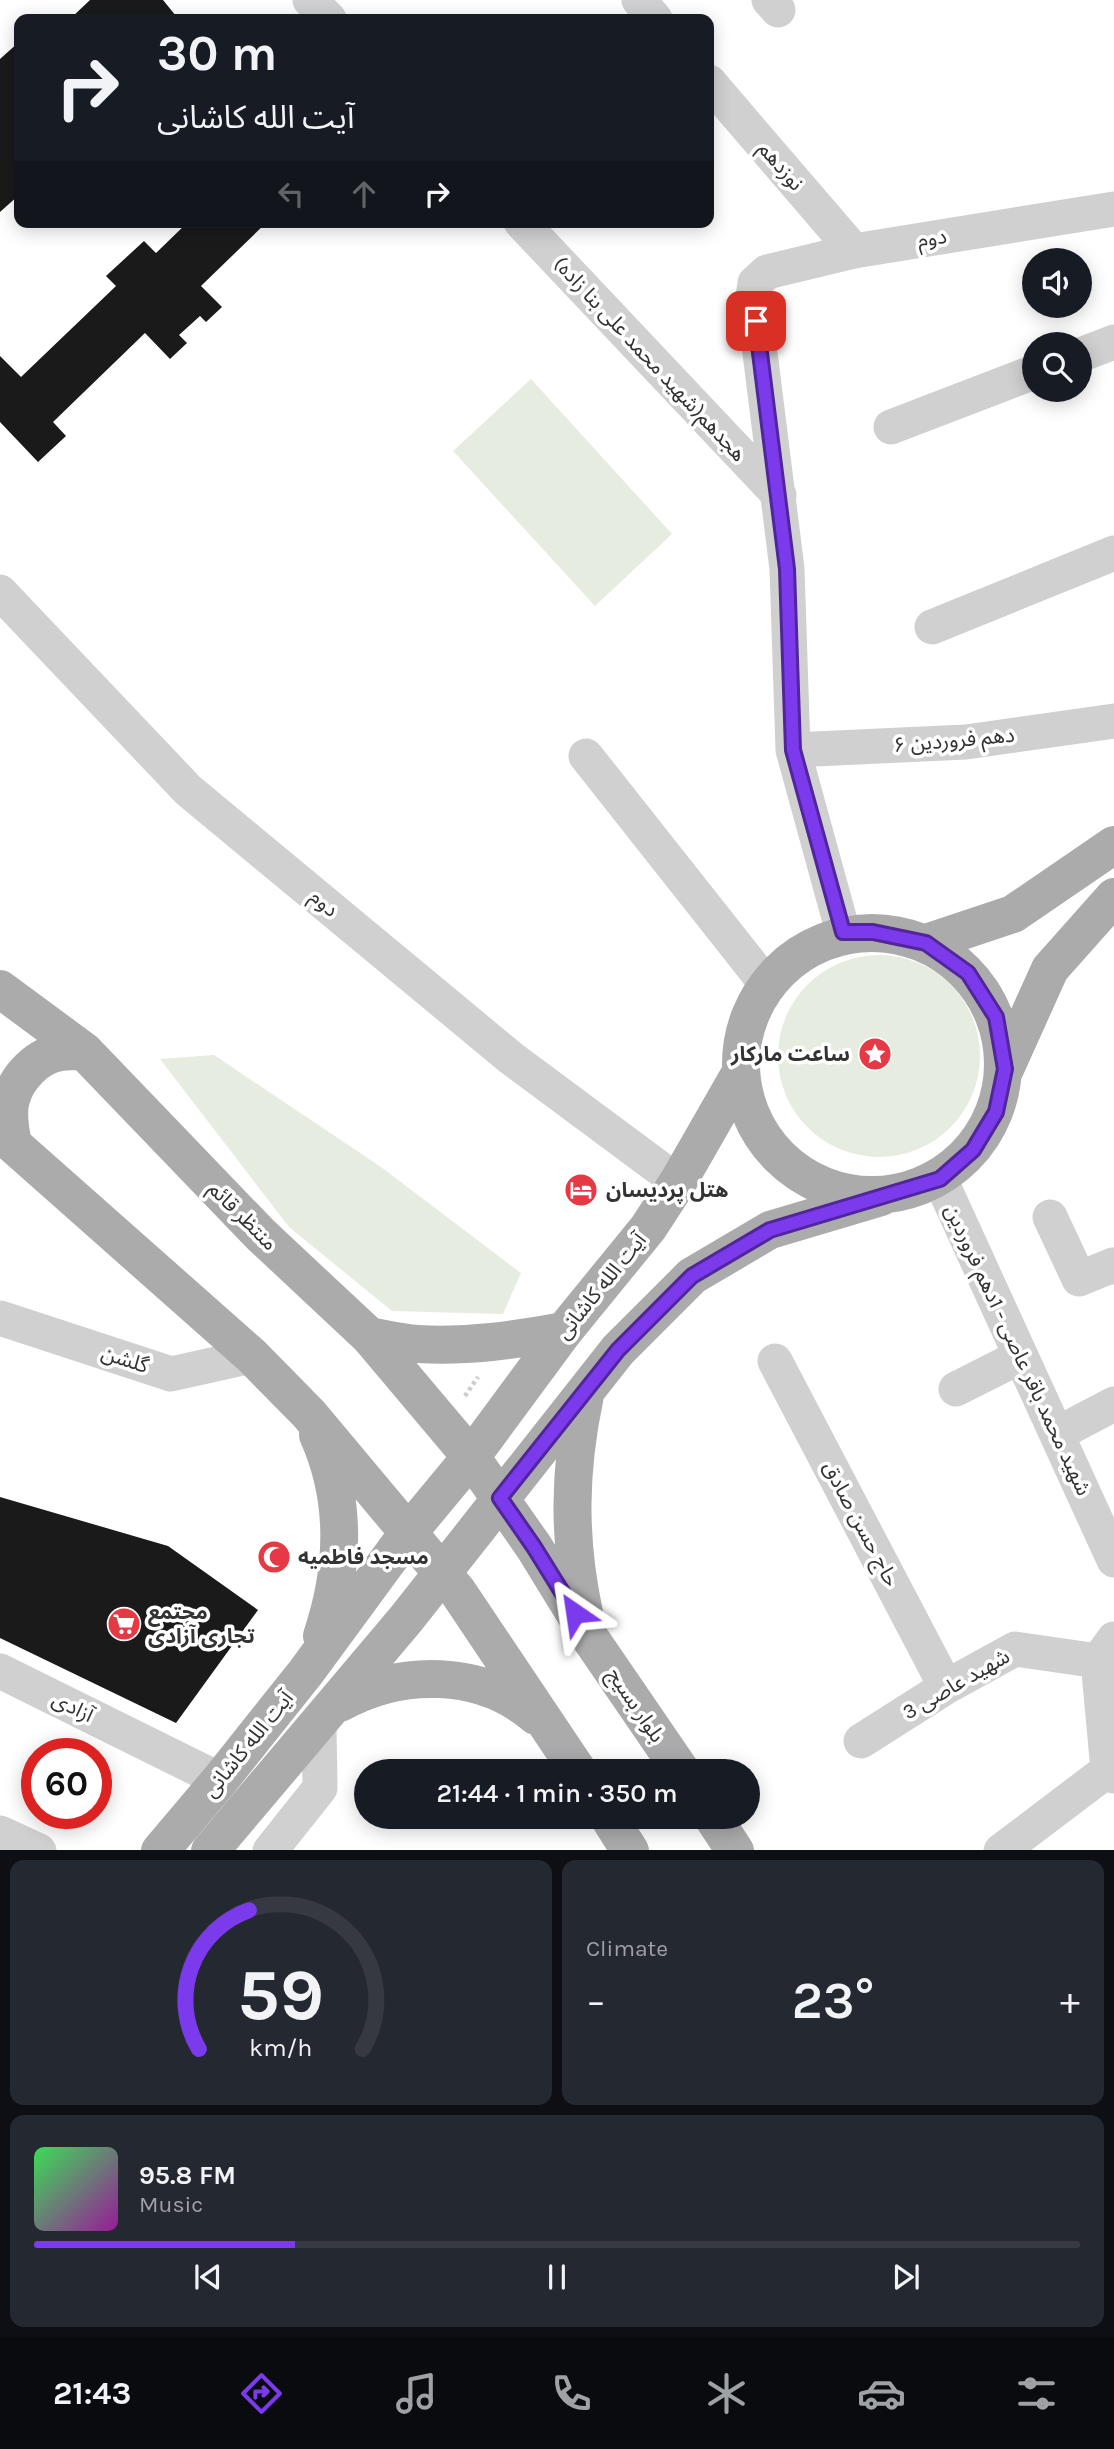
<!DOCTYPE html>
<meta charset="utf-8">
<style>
:root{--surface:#171b24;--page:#242831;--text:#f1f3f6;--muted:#9ea1a6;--line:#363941;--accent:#7c3aed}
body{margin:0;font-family:Karla,"Noto Sans Arabic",sans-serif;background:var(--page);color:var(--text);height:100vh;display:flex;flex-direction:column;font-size:26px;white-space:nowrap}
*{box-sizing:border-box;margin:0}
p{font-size:23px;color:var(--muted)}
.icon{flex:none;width:38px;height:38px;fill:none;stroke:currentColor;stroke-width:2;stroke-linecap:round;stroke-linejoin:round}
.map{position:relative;height:1850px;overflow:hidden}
.side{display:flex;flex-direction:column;gap:10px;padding:10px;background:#0d0f14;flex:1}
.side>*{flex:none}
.hud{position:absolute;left:14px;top:14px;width:700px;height:214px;border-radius:14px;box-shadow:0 4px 18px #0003;background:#171b24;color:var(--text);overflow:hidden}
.tools{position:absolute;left:1022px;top:248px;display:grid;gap:14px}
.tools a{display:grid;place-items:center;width:70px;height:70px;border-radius:50%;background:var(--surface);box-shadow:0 4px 18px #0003;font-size:35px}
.speed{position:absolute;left:21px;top:1738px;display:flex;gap:14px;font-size:35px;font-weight:700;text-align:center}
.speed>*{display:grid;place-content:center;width:91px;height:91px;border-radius:50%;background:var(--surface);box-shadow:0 4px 18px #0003;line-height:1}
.speed .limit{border:10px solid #d22;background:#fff;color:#111}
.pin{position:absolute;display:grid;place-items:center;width:60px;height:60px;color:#fff;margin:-30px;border-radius:14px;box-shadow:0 4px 10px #0006}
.me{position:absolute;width:77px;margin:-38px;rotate:328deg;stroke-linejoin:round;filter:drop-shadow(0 0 5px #0008)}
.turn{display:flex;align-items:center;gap:24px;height:147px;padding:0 28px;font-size:32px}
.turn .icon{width:91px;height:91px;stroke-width:2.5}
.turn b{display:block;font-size:49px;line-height:60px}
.lanes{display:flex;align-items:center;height:66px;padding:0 28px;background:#0003;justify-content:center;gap:35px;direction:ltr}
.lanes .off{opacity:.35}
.big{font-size:52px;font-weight:600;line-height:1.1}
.side .widget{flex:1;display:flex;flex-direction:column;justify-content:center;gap:10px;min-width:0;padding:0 24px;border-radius:14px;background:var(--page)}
.side .dial{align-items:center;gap:0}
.dial svg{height:182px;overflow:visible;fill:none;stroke:var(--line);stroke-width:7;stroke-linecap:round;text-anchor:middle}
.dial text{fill:var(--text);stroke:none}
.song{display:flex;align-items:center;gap:21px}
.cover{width:84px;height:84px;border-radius:10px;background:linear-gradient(135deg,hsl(130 70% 55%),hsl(300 70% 35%))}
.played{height:7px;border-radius:4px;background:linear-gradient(90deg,var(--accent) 25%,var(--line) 25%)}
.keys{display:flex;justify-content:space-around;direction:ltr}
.heat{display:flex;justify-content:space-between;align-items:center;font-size:38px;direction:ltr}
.side .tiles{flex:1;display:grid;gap:10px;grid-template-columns:1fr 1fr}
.widget:last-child{grid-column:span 2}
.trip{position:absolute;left:354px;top:1759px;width:406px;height:70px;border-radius:35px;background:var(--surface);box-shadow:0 4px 18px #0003;font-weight:600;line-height:70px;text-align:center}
.dock{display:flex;height:112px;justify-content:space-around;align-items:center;background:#090b0e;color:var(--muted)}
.dock .icon{width:49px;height:49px}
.dock .current{color:var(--accent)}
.dock b{font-size:32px;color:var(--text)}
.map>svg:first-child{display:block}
.green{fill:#e6ecdf}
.building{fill:#1a1a1a}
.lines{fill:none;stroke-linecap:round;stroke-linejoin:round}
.path{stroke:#cdcdcd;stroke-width:4.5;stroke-dasharray:3.5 3.5;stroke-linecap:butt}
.minor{stroke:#d0d0d0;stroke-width:35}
.major{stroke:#ababab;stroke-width:38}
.route-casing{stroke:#51269a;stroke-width:18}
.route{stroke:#7c3aed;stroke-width:12}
.labels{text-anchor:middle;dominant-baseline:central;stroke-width:7;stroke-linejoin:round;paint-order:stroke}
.street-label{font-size:21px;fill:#333;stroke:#fff}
.poi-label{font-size:21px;font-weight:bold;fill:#333;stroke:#fff;text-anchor:start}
</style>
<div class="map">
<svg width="1114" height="1851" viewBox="0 0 1114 1851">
<rect width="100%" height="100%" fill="#fff"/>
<!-- green -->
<path class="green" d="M531,379L672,534L595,606L453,451Z
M778 1056a101 101 0 1 1 202 0a101 101 0 1 1-202 0Z
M214,1055L381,1167L521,1273L503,1314L392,1311L289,1227L160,1059Z"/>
<!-- building -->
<path class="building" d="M90,0H163L176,16L171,19H70Z
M19,42V195L0,212V59Z
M188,222H267L201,286L222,307L206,322L200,316L179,335L187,343L170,359L145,333L53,422L66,436L38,462L0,422V356L21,377L116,286L106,276L144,241L156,253Z
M0,1497L168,1546L258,1610L176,1723L0,1638Z"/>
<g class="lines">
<!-- path -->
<path class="path" d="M465,1396L478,1377"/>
<!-- minor -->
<path class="minor" d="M310,0L329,19
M639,0L655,19
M769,0L778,10
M709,82L854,251
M521,222L779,495
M1080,355L1114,342
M891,427L1034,372
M0,592L188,790L511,1058L678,1182
M932,627L1114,553
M793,750L966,742L1114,721
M586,756L767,985
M843,932L793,750L787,569L753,297L755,283L767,272L854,251L1114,209
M940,1179L1114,1560
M1050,1217L1079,1279L1113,1265L1114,1267
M0,1318L171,1374L252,1356
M775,1361L946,1687
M956,1389L1021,1356
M1057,1434L1114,1404
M1114,1639L1098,1661L1108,1770L1114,1776
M0,1671L220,1780
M861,1741L946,1687L1015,1649L1098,1661
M0,1833L39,1851
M270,1851L320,1788L319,1723
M1001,1851L1108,1770"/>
<!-- major -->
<path class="major" d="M741 1064a131 131 0 1 1 262 0a131 131 0 1 1-262 0Z
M926,943L1013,914L1114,845
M0,989L84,1051L261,1235L369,1336L471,1457L534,1547L588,1635L681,1771
M1005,1069L1050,969L1114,897
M0,1133L252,1356L309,1414L458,1592L578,1771
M13,1144C10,1130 7,1113 11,1099C17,1077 38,1055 61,1052C69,1051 77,1051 84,1051
M369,1336C385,1339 402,1343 418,1344C468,1347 515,1340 564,1331
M318,1435C347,1500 344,1570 322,1636
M584,1613C568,1538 569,1470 585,1395
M340,1703C401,1669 481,1669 536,1716
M608,1816L630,1851
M712,1816L735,1851
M160,1851L220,1780L306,1672L408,1533L471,1457L564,1331L648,1228L678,1182L741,1072
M210,1851L406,1619L618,1350L692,1276L770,1230L881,1197"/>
</g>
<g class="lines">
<defs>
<path id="route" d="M575,1613L534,1547L500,1498L618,1350L692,1276L770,1230L940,1179L973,1150L996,1112L1005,1069L996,1017L968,973L926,943L873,932H843L793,750L787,569L756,321"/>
</defs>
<!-- route casing -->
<use href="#route" class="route-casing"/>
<!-- route -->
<use href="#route" class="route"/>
</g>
<!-- icons -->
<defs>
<symbol id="sight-disc" viewBox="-11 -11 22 22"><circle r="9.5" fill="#e63946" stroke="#fff"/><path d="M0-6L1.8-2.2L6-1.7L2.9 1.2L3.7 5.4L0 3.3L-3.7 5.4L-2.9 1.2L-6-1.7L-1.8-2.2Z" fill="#fff"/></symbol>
<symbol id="hotel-disc" viewBox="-11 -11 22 22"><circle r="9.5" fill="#e63946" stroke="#fff"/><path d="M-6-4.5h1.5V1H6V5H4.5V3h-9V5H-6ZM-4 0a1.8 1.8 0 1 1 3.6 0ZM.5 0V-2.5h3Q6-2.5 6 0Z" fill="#fff"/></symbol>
<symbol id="mosque-disc" viewBox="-11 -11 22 22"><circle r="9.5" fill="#e63946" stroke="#fff"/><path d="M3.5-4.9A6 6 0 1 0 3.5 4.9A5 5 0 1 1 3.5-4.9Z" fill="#fff"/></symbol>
<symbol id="supermarket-disc" viewBox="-11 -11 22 22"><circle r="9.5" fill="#e63946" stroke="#fff"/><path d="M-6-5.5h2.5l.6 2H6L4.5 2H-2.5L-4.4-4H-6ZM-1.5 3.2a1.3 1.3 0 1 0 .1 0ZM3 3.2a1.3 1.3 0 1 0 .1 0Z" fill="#fff"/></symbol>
</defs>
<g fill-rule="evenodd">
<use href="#sight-disc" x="856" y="1035" width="38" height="38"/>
<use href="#hotel-disc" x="562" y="1171" width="38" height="38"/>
<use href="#mosque-disc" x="255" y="1538" width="38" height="38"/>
<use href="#supermarket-disc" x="105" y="1605" width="38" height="38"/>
</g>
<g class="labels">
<!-- street labels -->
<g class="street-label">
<text transform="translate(781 166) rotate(49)">نوزدهم</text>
<text transform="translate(932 238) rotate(-9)">دوم</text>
<text transform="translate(650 359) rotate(47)">هجدهم(شهید محمد علی بنا زاده)</text>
<text transform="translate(954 740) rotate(-5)">دهم فروردین ۶</text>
<text transform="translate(324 903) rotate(40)">دوم</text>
<text transform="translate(243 1216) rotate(45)">منتظر قائم</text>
<text transform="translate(601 1286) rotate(-51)">آیت الله کاشانی</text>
<text transform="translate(1018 1350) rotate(65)">شهید محمد باقر عاصی - 1دهم فروردین</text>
<text transform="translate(125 1359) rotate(18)">گلشن</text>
<text transform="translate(861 1524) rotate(62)">حاج حسن صادق</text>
<text transform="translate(956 1684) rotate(-30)">3 شهید عاصی</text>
<text transform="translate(636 1705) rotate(56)">بلوار بسیج</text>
<text transform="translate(73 1707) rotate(26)">آزادی</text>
<text transform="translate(248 1744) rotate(-51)">آیت الله کاشانی</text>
</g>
<!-- poi labels -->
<g class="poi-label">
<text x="850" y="1054" text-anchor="end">ساعت مارکار</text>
<text x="606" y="1190">هتل پردیسان</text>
<text x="298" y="1557">مسجد فاطمیه</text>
<text x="148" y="1612">مجتمع<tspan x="148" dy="24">تجاری آزادی</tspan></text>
</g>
</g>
</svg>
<div class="tools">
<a><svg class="icon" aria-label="sound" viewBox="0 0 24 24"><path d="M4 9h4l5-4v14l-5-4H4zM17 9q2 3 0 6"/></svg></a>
<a><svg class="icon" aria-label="search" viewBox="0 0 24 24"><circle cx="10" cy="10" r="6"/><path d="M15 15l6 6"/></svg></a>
</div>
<div class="speed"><div class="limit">60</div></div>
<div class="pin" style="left:756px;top:321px;background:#d93025"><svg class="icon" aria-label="arrive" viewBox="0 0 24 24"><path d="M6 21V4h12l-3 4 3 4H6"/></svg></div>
<svg class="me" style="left:575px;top:1613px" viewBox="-20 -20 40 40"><path d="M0-17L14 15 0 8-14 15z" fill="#7c3aed" stroke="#fff" stroke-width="4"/></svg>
<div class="trip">21:44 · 1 min · 350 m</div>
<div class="hud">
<div class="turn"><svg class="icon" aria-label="right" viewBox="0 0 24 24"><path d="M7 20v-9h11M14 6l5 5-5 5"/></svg><div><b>30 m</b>آیت الله کاشانی</div></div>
<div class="lanes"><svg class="icon off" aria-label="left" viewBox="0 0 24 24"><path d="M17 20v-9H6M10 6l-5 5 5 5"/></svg><svg class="icon off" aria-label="ahead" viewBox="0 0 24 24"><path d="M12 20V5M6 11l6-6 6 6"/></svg><svg class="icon" aria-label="right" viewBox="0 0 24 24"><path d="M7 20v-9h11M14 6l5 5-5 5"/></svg></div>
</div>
</div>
<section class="side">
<div class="tiles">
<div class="widget dial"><svg viewBox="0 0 100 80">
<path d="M14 69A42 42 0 1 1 86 69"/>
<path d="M14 69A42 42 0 0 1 36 8" stroke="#7c3aed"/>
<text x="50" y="56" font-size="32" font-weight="700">59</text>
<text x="50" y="72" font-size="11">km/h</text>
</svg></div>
<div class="widget"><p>Climate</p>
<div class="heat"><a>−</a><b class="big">23°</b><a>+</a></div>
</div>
<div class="widget">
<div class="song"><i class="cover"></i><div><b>95.8 FM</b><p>Music</p></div></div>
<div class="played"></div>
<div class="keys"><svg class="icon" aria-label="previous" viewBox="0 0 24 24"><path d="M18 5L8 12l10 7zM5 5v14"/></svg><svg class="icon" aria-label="pause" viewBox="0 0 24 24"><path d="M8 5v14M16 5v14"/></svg><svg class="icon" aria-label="next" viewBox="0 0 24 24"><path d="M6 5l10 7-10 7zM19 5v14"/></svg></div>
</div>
</div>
</section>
<nav class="dock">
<b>21:43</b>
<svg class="icon current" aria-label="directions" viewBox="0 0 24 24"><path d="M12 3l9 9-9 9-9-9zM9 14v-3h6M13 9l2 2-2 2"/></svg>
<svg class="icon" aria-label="music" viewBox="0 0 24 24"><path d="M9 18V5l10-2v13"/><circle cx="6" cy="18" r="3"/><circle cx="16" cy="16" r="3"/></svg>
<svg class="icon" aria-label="phone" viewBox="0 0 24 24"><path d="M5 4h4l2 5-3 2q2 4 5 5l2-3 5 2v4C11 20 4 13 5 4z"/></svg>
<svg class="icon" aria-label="climate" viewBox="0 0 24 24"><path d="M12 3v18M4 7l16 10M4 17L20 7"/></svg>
<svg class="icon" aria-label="car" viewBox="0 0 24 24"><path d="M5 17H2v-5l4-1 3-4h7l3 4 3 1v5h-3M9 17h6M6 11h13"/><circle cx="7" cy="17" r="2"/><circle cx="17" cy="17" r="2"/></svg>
<svg class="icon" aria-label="filters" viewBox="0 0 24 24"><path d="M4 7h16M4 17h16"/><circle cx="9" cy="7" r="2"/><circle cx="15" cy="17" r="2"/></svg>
</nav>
